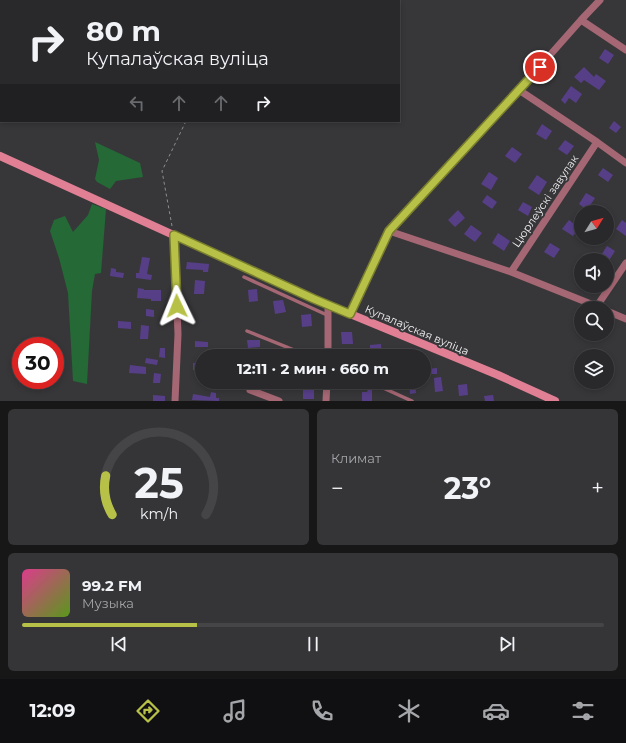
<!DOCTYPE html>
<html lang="ru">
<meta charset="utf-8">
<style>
:root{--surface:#29292c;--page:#353538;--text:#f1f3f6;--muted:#a5a6a9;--line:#454548;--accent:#b8c147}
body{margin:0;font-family:Montserrat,sans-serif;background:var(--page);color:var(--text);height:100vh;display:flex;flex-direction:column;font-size:15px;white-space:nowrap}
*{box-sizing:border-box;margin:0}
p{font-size:13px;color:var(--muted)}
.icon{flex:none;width:22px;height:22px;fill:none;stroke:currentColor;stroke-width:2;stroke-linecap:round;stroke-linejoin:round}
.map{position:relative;height:401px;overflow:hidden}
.sheet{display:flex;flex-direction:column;gap:8px;padding:8px;background:#171718;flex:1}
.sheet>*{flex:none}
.guide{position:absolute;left:0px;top:0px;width:400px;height:122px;box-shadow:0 2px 6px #0003,0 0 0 1px var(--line);background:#29292c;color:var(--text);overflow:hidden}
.needle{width:26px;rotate:53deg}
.controls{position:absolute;left:574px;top:205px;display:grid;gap:8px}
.controls a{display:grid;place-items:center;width:40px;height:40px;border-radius:50%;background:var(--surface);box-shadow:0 2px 6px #0003,0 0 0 1px var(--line);font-size:20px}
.speed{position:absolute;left:12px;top:337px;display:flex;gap:8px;font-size:20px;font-weight:700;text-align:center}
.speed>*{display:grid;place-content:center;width:52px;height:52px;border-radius:50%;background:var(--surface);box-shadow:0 2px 6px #0003,0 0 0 1px var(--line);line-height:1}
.speed .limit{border:6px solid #d22;background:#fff;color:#111}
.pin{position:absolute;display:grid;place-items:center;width:34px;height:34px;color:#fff;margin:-17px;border:2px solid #fff;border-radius:50%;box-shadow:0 1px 4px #0007}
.me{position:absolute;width:44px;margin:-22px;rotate:358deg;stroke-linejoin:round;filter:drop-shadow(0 0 3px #0008)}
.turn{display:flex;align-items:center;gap:14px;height:84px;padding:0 20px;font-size:18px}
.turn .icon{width:52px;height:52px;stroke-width:2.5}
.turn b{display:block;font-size:28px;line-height:34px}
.lanes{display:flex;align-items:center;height:38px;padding:0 20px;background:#0003;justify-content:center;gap:20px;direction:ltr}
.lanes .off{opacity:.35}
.big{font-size:30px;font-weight:700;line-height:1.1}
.sheet .tile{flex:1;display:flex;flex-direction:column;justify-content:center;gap:6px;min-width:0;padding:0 14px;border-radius:6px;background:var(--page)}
.sheet .dial{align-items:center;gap:0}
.dial svg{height:104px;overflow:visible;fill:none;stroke:var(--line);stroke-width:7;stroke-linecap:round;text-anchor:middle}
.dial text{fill:var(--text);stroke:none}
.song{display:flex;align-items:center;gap:12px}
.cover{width:48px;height:48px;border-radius:6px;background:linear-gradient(135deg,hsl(330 70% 55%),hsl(90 70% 35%))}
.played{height:4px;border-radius:2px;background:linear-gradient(90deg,var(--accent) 30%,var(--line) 30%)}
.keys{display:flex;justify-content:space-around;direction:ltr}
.heat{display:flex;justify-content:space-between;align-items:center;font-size:22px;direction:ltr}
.sheet .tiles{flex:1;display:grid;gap:8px;grid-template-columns:1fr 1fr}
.tile:last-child{grid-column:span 2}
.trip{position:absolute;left:195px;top:349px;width:236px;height:40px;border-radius:20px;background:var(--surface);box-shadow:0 2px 6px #0003,0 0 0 1px var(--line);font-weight:700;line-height:40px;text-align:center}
.tab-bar{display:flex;height:64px;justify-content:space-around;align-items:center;background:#101012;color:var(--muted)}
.tab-bar .icon{width:28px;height:28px}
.tab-bar .selected{color:var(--accent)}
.tab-bar b{font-size:18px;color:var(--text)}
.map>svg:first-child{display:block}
.green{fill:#246936}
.building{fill:#573f88}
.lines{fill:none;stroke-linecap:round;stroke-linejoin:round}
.path{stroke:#8e8e91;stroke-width:1;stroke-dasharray:3 3;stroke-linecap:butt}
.lane{stroke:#a56773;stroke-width:3.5}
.street{stroke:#a56773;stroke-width:7}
.secondary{stroke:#e18094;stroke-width:8}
.route-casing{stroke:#787d2e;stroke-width:10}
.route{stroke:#b8c147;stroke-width:7}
.labels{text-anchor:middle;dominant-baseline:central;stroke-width:4;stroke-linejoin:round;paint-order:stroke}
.street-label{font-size:11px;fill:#f1f1f3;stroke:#37373a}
</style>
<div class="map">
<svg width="626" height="401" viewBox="0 0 626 401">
<rect width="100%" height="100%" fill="#37373a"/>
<!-- green -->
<path class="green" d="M95,142L140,163L143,177L116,181L110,189L97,182L95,179L99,160Z
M92,204L106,209L101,273L95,274L92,291L87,384L73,381L68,293L59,258L50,231L54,220L65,216L73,232L88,215Z"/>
<!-- building -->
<path class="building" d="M605,49L614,55L608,64L599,58Z
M584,67L594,77L596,74L606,81L599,90L584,80L581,83L574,77Z
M571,86L582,94L576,103L569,98L565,104L561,100Z
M614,121L621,127L616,133L609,128Z
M542,124L552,131L546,140L536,134Z
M565,140L574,146L567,155L558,149Z
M512,147L522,154L515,163L505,156Z
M603,168L613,175L608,182L598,175Z
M489,172L498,178L491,190L481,184Z
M537,175L547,182L539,195L528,188Z
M586,193L595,198L587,210L579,204Z
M487,195L497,202L492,209L482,202Z
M523,202L532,207L528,216L518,210Z
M458,210L465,218L455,227L448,220Z
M569,220L579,228L573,236L562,229Z
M622,220L626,223V236L616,229Z
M471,225L482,233L475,242L464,234Z
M498,233L510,241L504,251L492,243Z
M550,243L560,249L554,258L544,252Z
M607,246L615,251L608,262L607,260H605L600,257Z
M142,257L150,258L147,274L152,275L151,280L136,278V273H139Z
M187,262L209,264L208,272H203V270L186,269Z
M111,268L116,269V272L124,273L123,278L110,276Z
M195,280L205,281L204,294H194Z
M138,288L144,289V290H161V301H151V299L137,298Z
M257,289L258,301L249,302L248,290Z
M283,300L286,312L275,314L273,301Z
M146,309L154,310V317L146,316Z
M311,314L312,326L302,327L301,315Z
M118,321L131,322V329L118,328Z
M141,325L149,326L148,339H140Z
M341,332H352L353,344H342Z
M247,340H260V347L248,348Z
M195,341L208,342V347H195Z
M381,344L382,356H370V345Z
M160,348H165V358L159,357Z
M206,350L218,351V356H205Z
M146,358L158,360L157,365L145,363Z
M193,363H202V371L193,370Z
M130,365L146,367V374L129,373Z
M437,368V374H428L427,369Z
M154,373L161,374L160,383H153Z
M441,377L443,391L435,392L434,378Z
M274,382H285V388L274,389Z
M409,382H415L416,393L410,394Z
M467,384L468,395L459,396L458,385Z
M303,389H314V399H303Z
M368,389H372V401H362V392H367Z
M211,392L216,393V398H219V401L192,400L193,394L210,397Z
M153,395L165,396V401H153Z
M493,395L494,401H485L484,396Z"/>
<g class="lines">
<!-- path -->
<path class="path" d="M271,1V0
M172,226L162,171L186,121"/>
<!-- lane -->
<path class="lane" d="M244,277L327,315
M247,331L309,356
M370,382L412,401"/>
<!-- street -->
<path class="street" d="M581,20L626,50
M519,90L597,142L626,163
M389,231L511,272L601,308
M174,235L178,334L175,401
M511,272L597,142
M597,306L626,263
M607,311L626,319
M350,314L389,231L519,90L581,20L600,0
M328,356V305
M250,390L279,401
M326,401L327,382"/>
<!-- secondary -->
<path class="secondary" d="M0,156L314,299L498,375L555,401"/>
</g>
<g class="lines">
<defs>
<path id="route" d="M177,306L174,235L314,299L350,314L389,231L540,67"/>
</defs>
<!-- route casing -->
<use href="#route" class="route-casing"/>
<!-- route -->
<use href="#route" class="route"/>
</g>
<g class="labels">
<!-- street labels -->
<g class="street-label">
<text transform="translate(545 201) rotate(-56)">Цюрлеўскі завулак</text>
<text transform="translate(417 330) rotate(23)">Купалаўская вуліца</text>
</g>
</g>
</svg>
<div class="controls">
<a><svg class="needle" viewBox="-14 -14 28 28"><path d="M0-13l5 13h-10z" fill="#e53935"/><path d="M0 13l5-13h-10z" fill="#a5a6a9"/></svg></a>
<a><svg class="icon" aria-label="sound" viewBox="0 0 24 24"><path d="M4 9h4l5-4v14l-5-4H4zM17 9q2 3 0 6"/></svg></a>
<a><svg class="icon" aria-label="search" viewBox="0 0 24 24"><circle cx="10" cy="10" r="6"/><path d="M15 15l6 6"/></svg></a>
<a><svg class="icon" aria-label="layers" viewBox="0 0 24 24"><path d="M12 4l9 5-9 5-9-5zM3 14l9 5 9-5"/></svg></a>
</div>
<div class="speed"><div class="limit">30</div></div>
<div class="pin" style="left:540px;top:67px;background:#d93025"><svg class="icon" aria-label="arrive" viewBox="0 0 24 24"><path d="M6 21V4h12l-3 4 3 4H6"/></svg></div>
<svg class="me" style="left:177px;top:306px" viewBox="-20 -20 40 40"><path d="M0-17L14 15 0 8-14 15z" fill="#b8c147" stroke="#fff" stroke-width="4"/></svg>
<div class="trip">12:11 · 2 мин · 660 m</div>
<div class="guide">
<div class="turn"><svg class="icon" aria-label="right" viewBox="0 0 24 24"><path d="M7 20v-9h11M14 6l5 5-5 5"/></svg><div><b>80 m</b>Купалаўская вуліца</div></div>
<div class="lanes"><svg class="icon off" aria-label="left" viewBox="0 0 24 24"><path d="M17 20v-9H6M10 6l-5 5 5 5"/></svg><svg class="icon off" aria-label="ahead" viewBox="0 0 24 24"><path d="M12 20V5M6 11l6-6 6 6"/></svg><svg class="icon off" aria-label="ahead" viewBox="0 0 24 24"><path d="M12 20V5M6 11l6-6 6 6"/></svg><svg class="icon" aria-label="right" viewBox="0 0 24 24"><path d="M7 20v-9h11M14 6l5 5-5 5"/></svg></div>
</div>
</div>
<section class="sheet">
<div class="tiles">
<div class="tile dial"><svg viewBox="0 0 100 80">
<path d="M14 69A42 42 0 1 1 86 69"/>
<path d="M14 69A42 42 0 0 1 9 39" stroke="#b8c147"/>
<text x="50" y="56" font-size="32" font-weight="700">25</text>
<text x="50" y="72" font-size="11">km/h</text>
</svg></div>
<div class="tile"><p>Климат</p>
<div class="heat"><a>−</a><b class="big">23°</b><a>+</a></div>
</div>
<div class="tile">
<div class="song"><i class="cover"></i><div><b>99.2 FM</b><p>Музыка</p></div></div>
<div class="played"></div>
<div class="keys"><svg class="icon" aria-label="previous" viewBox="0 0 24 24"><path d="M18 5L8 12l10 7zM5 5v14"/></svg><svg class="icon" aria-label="pause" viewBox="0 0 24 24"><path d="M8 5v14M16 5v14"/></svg><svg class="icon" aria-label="next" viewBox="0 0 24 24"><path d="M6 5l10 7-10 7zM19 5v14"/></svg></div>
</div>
</div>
</section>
<nav class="tab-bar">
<b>12:09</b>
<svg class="icon selected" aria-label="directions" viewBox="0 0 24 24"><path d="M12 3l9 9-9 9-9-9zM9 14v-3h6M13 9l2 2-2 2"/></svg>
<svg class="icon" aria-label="music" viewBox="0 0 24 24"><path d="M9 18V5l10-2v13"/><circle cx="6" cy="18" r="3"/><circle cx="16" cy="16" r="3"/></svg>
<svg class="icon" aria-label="phone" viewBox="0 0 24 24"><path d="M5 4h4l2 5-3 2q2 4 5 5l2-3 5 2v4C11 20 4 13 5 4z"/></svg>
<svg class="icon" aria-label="climate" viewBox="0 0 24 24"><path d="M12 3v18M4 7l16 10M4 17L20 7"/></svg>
<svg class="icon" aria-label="car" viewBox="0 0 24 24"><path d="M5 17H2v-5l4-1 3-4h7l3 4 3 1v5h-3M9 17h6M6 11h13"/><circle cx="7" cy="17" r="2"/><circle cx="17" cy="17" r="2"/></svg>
<svg class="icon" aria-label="filters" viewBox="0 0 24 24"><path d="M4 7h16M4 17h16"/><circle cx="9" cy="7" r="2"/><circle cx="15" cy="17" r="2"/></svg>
</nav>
